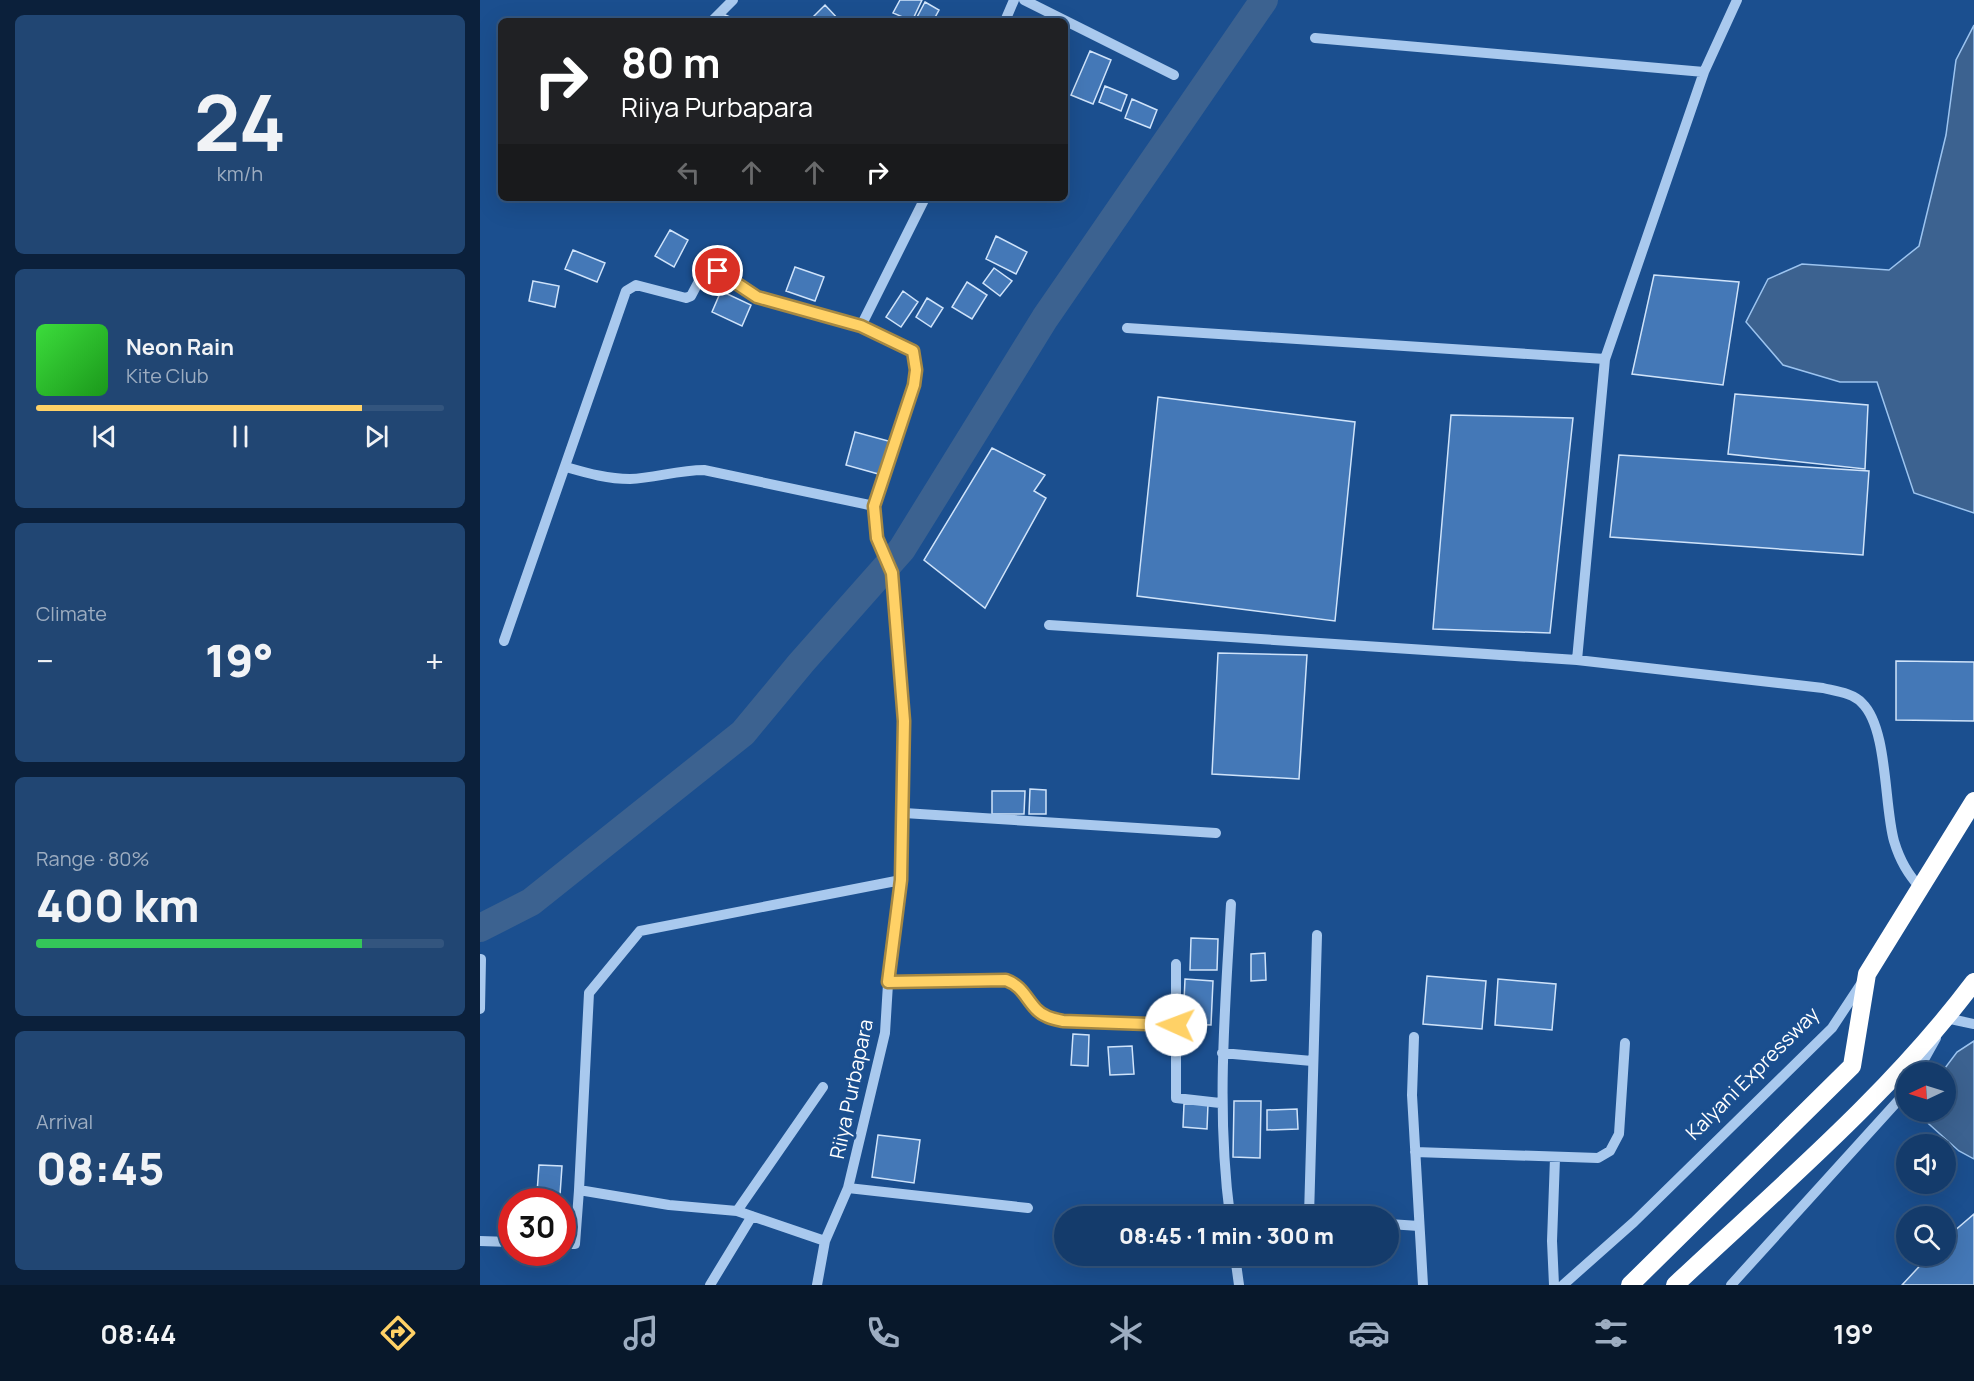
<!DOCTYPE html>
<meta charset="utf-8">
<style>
:root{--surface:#143b6b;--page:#214673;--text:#f1f3f6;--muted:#9dadc1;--line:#33557e;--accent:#ffd166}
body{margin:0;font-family:Manrope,sans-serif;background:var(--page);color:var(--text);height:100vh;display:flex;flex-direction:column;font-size:22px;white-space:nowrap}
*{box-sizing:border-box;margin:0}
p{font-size:20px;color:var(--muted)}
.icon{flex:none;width:33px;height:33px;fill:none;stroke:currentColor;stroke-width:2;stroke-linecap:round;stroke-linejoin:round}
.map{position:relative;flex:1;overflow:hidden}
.details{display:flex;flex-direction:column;gap:15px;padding:15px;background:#0b203b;width:480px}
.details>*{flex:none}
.banner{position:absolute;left:18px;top:18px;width:570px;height:183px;border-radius:9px;box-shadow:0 6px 24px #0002,0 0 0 2px var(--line);background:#202124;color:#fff;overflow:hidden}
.needle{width:39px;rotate:266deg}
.fabs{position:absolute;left:1416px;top:1062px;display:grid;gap:12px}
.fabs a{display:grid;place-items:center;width:60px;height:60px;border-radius:50%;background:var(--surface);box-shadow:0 6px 24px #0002,0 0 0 2px var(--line);font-size:30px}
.speed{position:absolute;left:18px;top:1188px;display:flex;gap:12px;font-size:30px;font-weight:700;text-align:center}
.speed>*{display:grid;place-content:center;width:78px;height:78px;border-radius:50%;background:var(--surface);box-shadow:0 6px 24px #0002,0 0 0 2px var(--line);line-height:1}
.speed .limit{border:9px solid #d22;background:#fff;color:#111}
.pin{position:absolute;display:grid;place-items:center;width:51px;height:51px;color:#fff;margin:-26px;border:3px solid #fff;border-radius:50%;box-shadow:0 2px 6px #0007}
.me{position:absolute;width:66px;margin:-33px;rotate:272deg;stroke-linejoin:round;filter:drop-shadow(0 0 4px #0008)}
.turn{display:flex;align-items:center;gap:21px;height:126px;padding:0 24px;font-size:27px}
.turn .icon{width:78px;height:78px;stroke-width:2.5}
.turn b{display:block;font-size:42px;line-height:51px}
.lanes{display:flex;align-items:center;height:57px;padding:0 24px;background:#0003;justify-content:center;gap:30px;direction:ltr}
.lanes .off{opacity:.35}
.big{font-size:45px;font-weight:800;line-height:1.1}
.details .widget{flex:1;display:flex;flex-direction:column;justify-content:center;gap:9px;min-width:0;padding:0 21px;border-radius:9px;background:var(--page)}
.details .dial{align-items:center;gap:0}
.dial b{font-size:78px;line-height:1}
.song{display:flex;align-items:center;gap:18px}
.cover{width:72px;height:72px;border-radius:9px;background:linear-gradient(135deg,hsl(120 70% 55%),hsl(120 70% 35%))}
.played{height:6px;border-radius:3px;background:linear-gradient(90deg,var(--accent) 80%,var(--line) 80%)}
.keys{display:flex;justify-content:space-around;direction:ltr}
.heat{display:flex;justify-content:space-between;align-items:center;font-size:33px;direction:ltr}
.charge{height:9px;border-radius:4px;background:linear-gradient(90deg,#34c759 80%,var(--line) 0)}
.trip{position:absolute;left:574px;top:1206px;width:345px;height:60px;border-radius:30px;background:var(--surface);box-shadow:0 6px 24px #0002,0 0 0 2px var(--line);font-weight:800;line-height:60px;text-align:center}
.menu{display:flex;height:96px;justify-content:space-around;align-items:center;background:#08182b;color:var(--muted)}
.menu .icon{width:42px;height:42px}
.menu .on{color:var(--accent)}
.menu b{font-size:27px;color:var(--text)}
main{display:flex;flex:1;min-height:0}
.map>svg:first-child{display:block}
.water{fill:#3c6290;stroke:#9cc4f0;stroke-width:1.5}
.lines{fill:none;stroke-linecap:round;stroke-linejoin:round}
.canal{stroke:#3c6290;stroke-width:28}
.building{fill:#4478b7;stroke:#cfe3fa;stroke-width:1.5}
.minor{stroke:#a9c9ee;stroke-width:10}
.highway{stroke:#fff;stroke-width:18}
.route-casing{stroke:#a68842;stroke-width:15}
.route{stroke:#ffd166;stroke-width:10}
.labels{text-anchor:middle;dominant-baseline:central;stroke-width:6;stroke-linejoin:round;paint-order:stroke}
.street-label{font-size:20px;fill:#fff;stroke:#1b4f8f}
</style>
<main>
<section class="details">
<div class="widget dial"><b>24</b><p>km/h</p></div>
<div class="widget">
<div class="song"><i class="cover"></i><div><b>Neon Rain</b><p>Kite Club</p></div></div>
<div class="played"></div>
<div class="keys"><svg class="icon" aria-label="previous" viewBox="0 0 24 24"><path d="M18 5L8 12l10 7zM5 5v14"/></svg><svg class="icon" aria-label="pause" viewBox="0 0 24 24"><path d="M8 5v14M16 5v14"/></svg><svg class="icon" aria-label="next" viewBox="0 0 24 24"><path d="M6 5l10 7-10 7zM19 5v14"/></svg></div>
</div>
<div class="widget"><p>Climate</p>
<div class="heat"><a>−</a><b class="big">19°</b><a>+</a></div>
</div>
<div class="widget"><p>Range · 80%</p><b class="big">400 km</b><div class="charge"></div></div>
<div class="widget"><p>Arrival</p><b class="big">08:45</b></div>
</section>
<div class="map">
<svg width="1494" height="1285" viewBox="0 0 1494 1285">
<rect width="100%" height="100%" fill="#1b4f8f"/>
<!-- water -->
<path class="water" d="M1494,25V513L1434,493L1397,382H1360L1303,365L1266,322L1288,279L1322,264L1409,270L1439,246L1466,135L1476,60Z
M1494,1041V1159L1479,1151L1440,1116L1442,1112H1466V1072H1462L1477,1052Z"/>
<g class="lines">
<!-- canal -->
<path class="canal" d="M0,928L51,902L263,733L321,663L422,549L565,318L784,0"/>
</g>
<!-- building -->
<path class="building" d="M420,0H442L432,21L413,13Z
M445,2L459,10L453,21H435Z
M345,5L360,21H329Z
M245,15L260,21H240Z
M610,51L631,60L613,104L591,95Z
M625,86L647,95L641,111L619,102Z
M652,99L677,110L670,128L645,118Z
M190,230L208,240L194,267L175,256Z
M516,236L547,252L536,274L506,259Z
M93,250L125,263L117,282L85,269Z
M315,267L344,277L335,301L306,291Z
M514,268L532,281L520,296L503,283Z
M1174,275L1259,282L1243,385L1152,374Z
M53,281L79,286L75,307L49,301Z
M487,282L507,295L492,319L472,307Z
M241,291L271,305L262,326L232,312Z
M423,291L438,302L421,327L406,317Z
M447,298L463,308L451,327L436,317Z
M1255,394L1388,405L1385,469L1248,454Z
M678,397L875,422L855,621L657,596Z
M971,415L1093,418L1070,633L953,629Z
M375,432L412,442L402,475L366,465Z
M512,448L565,475L554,491L566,498L505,608L444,560Z
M1139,455L1389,471L1383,555L1130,537Z
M738,653L827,655L819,779L732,774Z
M1416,661L1494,662V721L1416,720Z
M550,789L566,790V814H549Z
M512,791H545L544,814H512Z
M711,938L738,939L737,970H710Z
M785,953L786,980L771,981V954Z
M947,976L1006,981L1002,1029L943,1024Z
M705,979L733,981L731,1025L703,1024Z
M1018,979L1076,984L1072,1030L1015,1025Z
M593,1034L609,1035L608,1066L591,1065Z
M652,1046L654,1074L630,1075L628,1047Z
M754,1101H781L780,1158L753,1157Z
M704,1104H728L727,1129L703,1127Z
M817,1109L818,1129L787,1130V1110Z
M398,1135L440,1140L434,1183L392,1177Z
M59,1165L82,1166L80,1195L57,1193Z
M1494,1214V1285H1422L1449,1256H1466V1238Z"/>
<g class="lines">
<!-- minor -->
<path class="minor" d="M544,0L694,75
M232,21L253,0
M525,21L534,0
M835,38L1224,72
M647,328L1125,359
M86,467C107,473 127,479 150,479C175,478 198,470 224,470L394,506
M569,625L1097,660L1343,688C1355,691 1373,693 1382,703C1408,728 1404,806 1414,841C1420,861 1428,874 1441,889
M24,641L146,291L156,285L206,298L211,296L227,266L283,300L381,326
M1097,660L1125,359L1224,72L1257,0
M424,813L736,833
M696,964V1098L740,1103
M408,982L526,979C542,986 545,997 556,1009C563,1017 574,1018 583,1021L696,1025
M0,1009L1,959
M1464,1022L1466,1018L1494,1024
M934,1037L932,1095L943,1285
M742,1053L832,1061
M1437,1072L1456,1038
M935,1152L1118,1158L1130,1151L1139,1134L1145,1043
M368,1188L548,1208
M99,1190L109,993L160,931L421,880
M257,1211L343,1087
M750,1216C736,1110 745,1010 751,904
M829,1216L837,935
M909,1224L939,1226
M0,1241L32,1242
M82,1244H95L99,1190L189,1205L257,1211L345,1241
M755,1256L759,1285
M230,1285L272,1216
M337,1285L345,1241L368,1188L405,1033L410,951L421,880L424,721L412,573L397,538L394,506L434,385L437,370L433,351L381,326L445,198
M1074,1285L1072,1241L1075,1158
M1083,1285L1154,1222L1352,1028L1383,981
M1251,1285L1426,1092"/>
<!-- highway -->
<path class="highway" d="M1150,1285L1372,1066L1387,974L1494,801
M1195,1285C1298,1188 1409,1095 1494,982"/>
</g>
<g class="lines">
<defs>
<path id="route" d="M238,271L277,297L381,326L433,351L436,370L434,385L394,506L397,538L412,573L424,721L421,880L408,982L526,980C542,986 545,997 556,1009C563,1017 574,1019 583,1021L696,1025"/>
</defs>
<!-- route casing -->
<use href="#route" class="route-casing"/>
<!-- route -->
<use href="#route" class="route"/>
</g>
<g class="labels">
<!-- street labels -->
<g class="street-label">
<text transform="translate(1272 1073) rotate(-45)">Kalyani Expressway</text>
<text transform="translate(371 1089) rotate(-78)">Riiya Purbapara</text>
</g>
</g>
</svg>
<div class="fabs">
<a><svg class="needle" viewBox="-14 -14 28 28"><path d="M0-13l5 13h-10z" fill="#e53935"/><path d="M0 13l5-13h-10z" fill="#9dadc1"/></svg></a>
<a><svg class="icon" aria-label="sound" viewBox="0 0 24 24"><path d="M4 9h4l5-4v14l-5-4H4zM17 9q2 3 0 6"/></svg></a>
<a><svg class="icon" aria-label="search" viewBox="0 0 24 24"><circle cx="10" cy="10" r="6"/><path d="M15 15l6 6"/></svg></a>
</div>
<div class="speed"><div class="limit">30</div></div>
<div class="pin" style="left:238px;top:271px;background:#d93025"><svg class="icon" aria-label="arrive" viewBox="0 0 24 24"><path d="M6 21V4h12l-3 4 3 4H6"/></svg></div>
<svg class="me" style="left:696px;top:1025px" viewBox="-20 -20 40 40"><circle r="19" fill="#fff"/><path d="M0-13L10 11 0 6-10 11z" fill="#ffd166"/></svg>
<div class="trip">08:45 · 1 min · 300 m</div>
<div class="banner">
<div class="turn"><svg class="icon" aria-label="right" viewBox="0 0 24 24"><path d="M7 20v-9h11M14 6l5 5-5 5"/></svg><div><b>80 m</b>Riiya Purbapara</div></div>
<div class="lanes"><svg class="icon off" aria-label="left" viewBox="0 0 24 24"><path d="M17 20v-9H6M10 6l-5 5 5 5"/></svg><svg class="icon off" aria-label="ahead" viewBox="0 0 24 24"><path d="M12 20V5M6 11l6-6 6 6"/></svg><svg class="icon off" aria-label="ahead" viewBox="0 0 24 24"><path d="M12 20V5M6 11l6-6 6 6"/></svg><svg class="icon" aria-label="right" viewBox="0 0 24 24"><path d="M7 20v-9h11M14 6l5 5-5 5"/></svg></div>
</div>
</div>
</main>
<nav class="menu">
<b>08:44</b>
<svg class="icon on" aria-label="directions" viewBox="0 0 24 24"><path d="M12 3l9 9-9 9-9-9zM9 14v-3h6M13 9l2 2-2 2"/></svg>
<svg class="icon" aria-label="music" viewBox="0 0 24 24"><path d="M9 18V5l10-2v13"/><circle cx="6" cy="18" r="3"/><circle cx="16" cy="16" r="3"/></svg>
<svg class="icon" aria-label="phone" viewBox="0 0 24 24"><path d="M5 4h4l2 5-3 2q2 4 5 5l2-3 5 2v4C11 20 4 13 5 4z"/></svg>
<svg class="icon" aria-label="climate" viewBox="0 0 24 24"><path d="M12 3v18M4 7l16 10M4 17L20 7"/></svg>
<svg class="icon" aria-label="car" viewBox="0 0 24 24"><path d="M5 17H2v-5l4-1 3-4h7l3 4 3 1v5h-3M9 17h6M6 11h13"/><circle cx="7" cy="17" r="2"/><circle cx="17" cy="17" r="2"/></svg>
<svg class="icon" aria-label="filters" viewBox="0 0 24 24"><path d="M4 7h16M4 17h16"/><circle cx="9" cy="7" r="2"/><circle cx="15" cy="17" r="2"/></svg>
<b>19°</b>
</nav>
